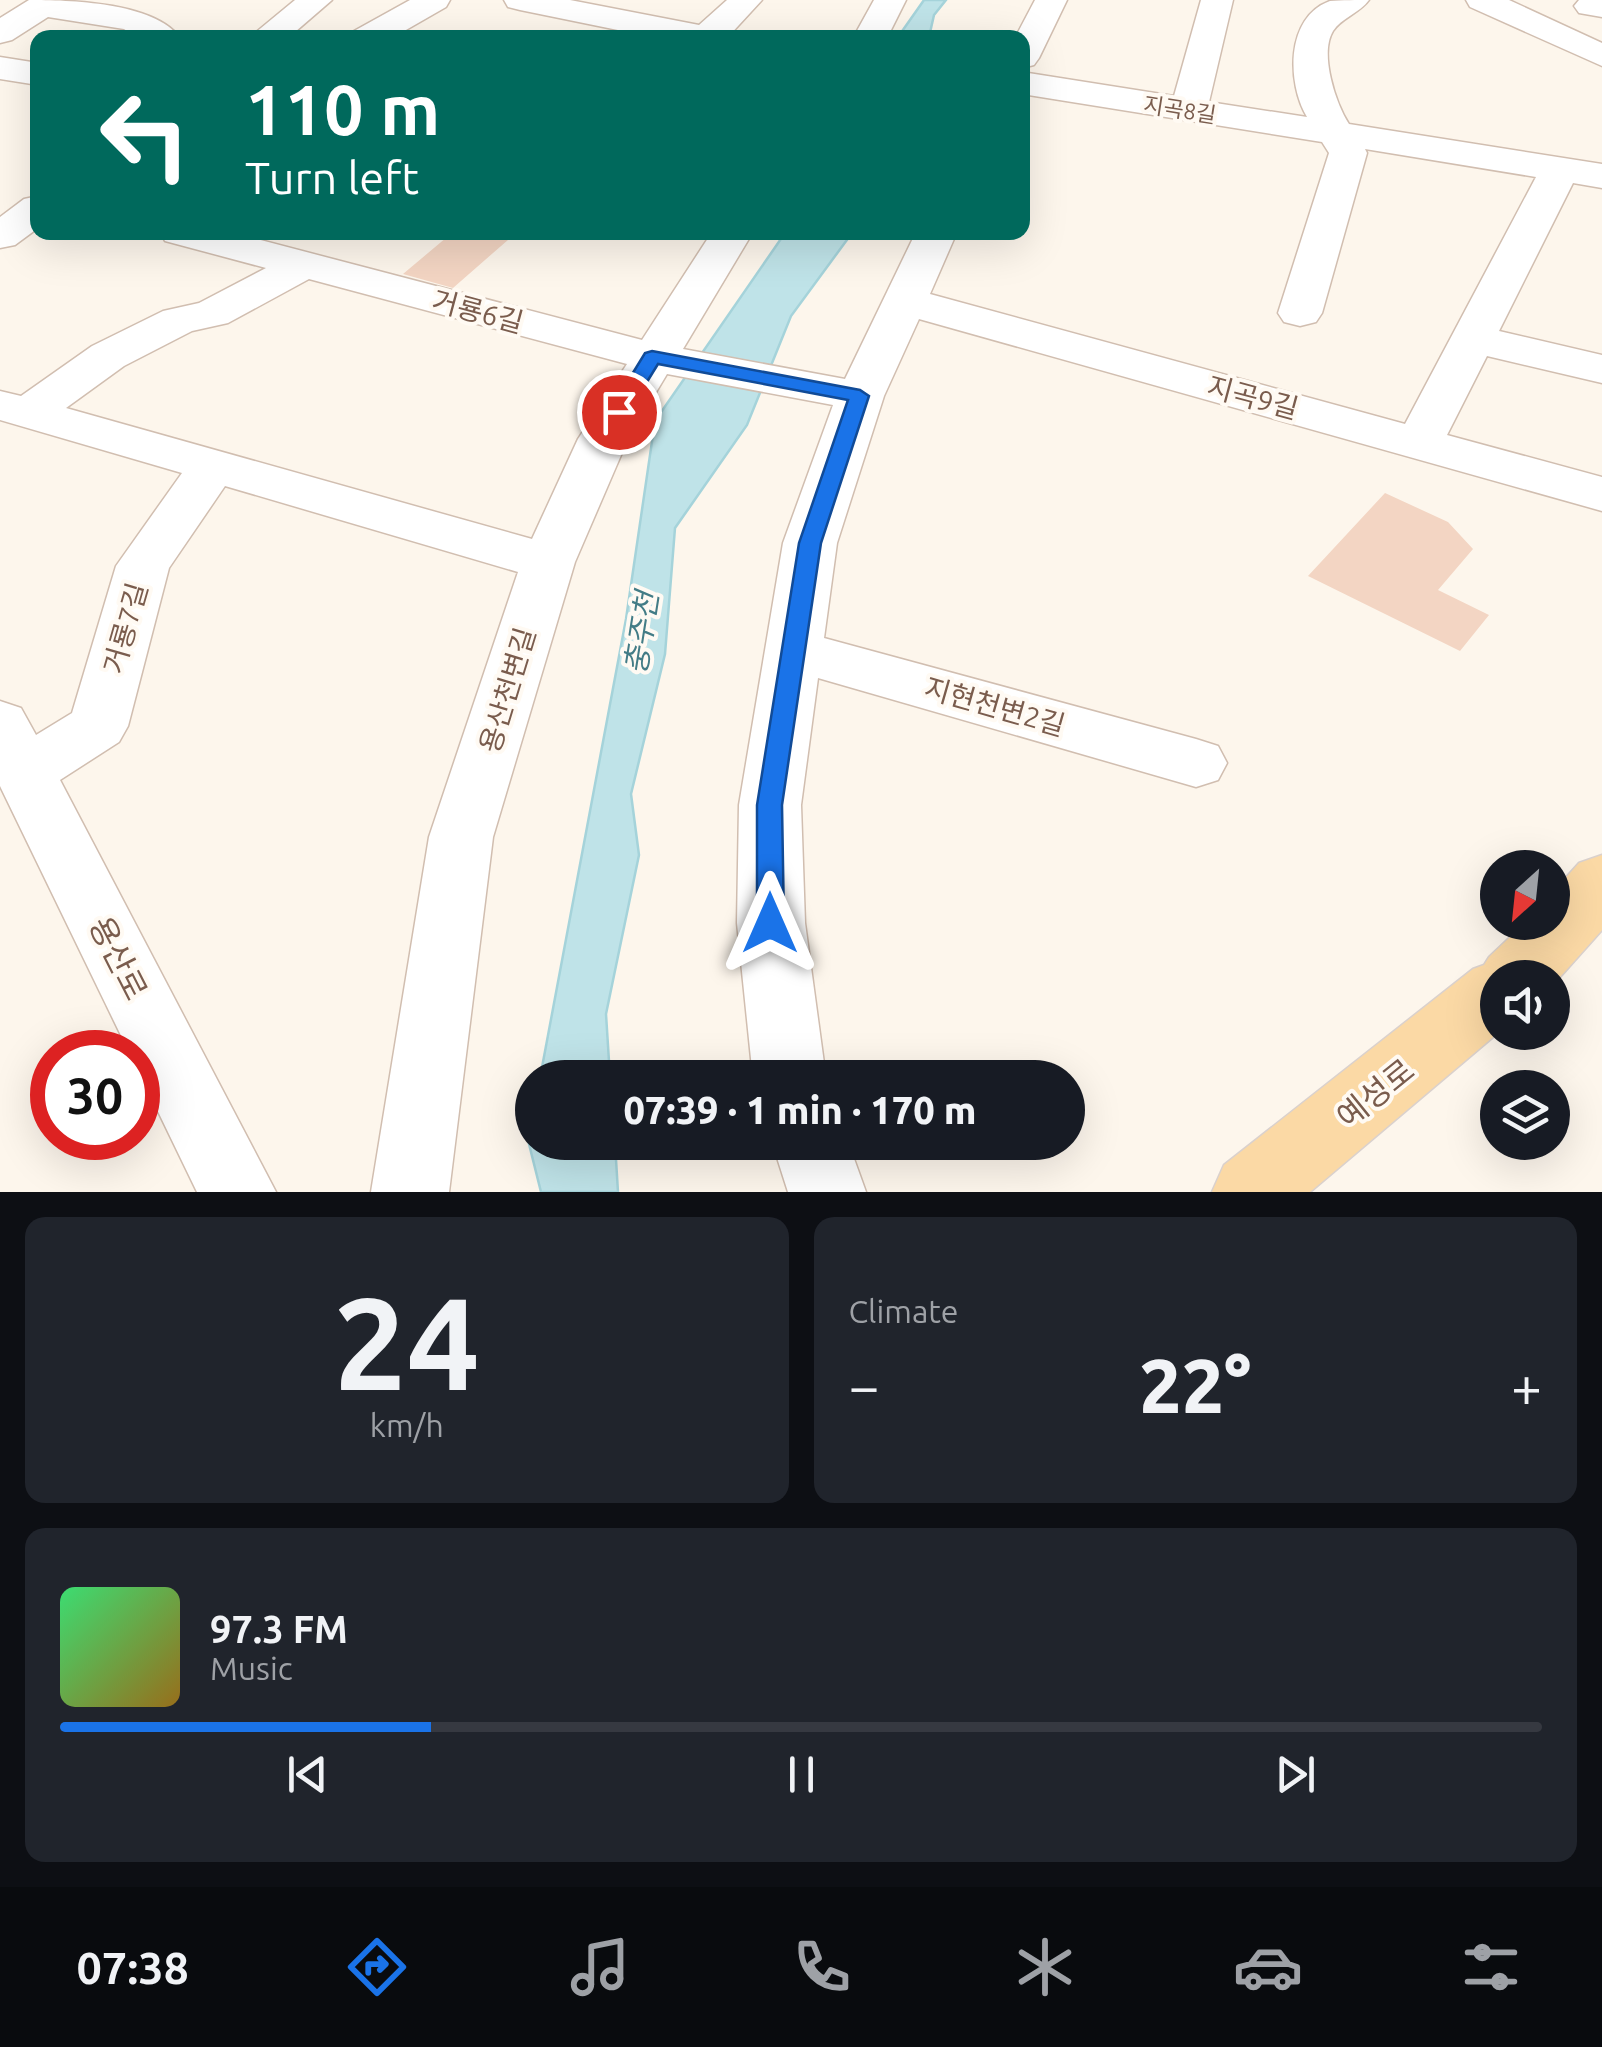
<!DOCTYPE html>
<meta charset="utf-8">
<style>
:root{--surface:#171b24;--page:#20242c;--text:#f1f3f6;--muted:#9ea1a6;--line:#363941;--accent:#1a73e8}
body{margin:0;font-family:Ubuntu,"Noto Sans KR",sans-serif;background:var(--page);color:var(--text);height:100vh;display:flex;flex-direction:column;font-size:38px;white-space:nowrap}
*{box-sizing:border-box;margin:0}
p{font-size:32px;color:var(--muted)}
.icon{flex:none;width:55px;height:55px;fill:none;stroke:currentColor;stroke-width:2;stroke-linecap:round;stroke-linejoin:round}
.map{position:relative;height:1192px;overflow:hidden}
.panel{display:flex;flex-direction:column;gap:25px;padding:25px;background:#0d0f14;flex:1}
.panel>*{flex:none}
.top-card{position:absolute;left:30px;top:30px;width:1000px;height:210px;border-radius:20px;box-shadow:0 10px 40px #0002;background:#00695c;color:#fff;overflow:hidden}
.needle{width:65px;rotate:207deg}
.fabs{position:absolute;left:1480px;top:850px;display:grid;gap:20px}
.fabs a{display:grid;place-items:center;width:90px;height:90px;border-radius:50%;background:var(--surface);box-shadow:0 10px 40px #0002;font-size:50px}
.speed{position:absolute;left:30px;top:1030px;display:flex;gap:20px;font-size:50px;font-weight:700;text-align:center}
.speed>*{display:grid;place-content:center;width:130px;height:130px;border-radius:50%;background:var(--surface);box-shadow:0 10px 40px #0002;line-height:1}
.speed .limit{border:15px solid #d22;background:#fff;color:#111}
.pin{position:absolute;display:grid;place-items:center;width:85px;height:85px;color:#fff;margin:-42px;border:5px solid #fff;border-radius:50%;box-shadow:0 2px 10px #0007}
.me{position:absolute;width:110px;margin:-55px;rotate:0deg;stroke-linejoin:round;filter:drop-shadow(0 0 8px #0008)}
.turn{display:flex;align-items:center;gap:35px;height:210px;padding:0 50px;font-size:45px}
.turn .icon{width:130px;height:130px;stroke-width:2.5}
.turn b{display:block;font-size:70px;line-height:85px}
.big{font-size:75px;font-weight:800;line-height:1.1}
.panel .tile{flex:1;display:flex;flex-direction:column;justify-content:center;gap:15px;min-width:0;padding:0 35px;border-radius:20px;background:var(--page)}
.panel .dial{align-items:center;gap:0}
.dial b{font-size:130px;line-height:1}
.song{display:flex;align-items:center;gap:30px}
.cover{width:120px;height:120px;border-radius:15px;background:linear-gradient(135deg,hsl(140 70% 55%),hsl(40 70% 35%))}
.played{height:10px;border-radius:5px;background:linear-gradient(90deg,var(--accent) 25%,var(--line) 25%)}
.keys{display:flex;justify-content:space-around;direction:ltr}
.heat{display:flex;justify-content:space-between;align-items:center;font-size:55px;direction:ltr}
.panel .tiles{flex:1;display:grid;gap:25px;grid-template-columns:1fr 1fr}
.tile:last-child{grid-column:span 2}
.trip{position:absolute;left:515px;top:1060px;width:570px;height:100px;border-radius:50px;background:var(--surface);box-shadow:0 10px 40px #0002;font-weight:800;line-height:100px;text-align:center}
.tabs{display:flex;height:160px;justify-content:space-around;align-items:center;background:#090b0e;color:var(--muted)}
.tabs .icon{width:70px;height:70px}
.tabs .current{color:var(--accent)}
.tabs b{font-size:45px;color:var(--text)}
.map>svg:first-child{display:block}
.water{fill:#bfe3e8;stroke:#a5d3da;stroke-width:2.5}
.building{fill:#f3d5c3}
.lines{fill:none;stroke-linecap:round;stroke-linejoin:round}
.minor-casing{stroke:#d1beb0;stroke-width:3}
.major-casing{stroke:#dad1cd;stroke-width:3}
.minor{fill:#fff;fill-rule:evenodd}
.major{fill:#fbd9a5;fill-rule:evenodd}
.route{fill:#1a73e8;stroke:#114b97;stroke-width:2.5}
.labels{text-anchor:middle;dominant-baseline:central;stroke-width:8;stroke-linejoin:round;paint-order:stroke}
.far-street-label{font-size:22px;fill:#7a5c4d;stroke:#fffaf3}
.street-label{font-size:28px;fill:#7a5c4d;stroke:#fffaf3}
.water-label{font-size:30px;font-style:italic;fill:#437c86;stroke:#fffaf3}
.near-street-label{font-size:32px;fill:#7a5c4d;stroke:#fffaf3}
</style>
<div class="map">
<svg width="1602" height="1192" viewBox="0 0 1602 1192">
<rect width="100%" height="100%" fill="#fdf6ec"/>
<!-- water -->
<path class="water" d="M924,0H946L934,15L929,37H898Z
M785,233H852L791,316L747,425L675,528L665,654L631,794L639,855L606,1014L610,1077L540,1078L626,619L655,421Z
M532,1117V1142L615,1143L618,1192H541L528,1140Z"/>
<!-- building -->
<path class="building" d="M453,232H517L453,288L403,274Z
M1385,493L1448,522L1473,549L1438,590L1489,615L1460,651L1308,576Z"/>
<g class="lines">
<defs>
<path id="minor" d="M29,0C68,0 155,2 180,38H137L124,29L48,17L12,40L0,43V18Z
M295,0H332L288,38H249Z
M410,0H450L446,7L392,38H349L354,31Z
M504,0H570L699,25L727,0H762L727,38H657L520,10L508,7Z
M874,0H906L887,38H853Z
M1035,0H1067L1039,58L1034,65L1022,68V38H1015Z
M1201,0H1233L1209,102L1307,117C1287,84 1285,17 1330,1C1341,0 1358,0 1369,0C1360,13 1341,18 1333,31C1319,54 1336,104 1349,124L1602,164V188L1573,183L1499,331L1602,355V383L1487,356L1447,435L1602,477V511L919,319L884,396L837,543L824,638L1196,739L1218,746L1227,763L1218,780L1196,787L818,678L801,805L805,923L826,1078H753L737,923L739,805L783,543L833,405L667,374L628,439L575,562L493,837L449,1192H371L429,837L518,572L225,486L169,568L128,726L119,742L60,780L276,1192H197L138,1070V1052H129L0,786V701L21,708L36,735L72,713L116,566L182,473L0,420V391L21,396L92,346L163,311L199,303L266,268L165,241L160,232H230L642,340L712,232H753L683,349L845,379L916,232H957L930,294L1405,424L1536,177L1365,149L1367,153L1322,313L1316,322L1300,326L1284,322L1278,313L1329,153L1322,142L1022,94V72L1174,96ZM309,279L627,364L578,439L532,539L66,408L124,366L192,331L228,323Z
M1466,0H1509L1602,43V66L1470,7Z
M1579,0H1602V17L1579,13L1574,6Z
M0,57L38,63V85L0,79Z
M38,196V228L15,245L0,248V217L24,199Z
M772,1142H848L866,1192H788Z"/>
<path id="major" d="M1602,855V930L1552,986V978H1498L1499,1032L1310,1192H1212L1224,1165L1473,969L1484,965L1489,957L1526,922H1552V893L1579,863Z"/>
</defs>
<!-- minor casing -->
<use href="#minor" class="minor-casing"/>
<!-- major casing -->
<use href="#major" class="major-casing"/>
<!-- minor -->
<use href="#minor" class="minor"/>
<!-- major -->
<use href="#major" class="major"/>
</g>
<!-- route -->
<path class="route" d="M652,351L860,390L869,396L821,543L782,805L784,923L780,931L770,935L761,931L757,923V805L799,543L848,400L658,364L626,416H612L609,412L645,353Z"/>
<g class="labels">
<!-- far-street labels -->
<g class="far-street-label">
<text transform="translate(1180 109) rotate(9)">지곡8길</text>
</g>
<!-- street labels -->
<g class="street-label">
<text transform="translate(478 311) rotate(15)">거룡6길</text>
<text transform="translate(1253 397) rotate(15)">지곡9길</text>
<text transform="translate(125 628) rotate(-74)">거룡7길</text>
<text transform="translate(507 690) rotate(-73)">용산천변길</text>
<text transform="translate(995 706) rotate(16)">지현천변2길</text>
</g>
<!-- water labels -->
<g class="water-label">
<text transform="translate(641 633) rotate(-81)">충주천</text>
</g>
<!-- near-street labels -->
<g class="near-street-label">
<text transform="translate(119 958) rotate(63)">용산로</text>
<text transform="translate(1375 1093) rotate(-39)">예성로</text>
</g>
</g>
</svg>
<div class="fabs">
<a><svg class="needle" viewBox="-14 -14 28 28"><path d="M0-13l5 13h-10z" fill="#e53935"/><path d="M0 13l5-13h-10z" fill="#9ea1a6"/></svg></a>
<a><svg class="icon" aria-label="sound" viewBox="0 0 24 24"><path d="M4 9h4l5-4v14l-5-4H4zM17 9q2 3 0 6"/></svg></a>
<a><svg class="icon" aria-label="layers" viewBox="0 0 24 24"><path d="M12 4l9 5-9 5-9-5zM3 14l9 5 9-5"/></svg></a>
</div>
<div class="speed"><div class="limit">30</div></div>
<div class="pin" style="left:619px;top:412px;background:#d93025"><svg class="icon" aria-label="arrive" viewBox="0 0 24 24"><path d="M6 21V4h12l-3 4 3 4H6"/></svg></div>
<svg class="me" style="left:770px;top:923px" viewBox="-20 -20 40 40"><path d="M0-17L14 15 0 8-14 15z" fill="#1a73e8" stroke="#fff" stroke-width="4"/></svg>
<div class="trip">07:39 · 1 min · 170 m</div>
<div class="top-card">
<div class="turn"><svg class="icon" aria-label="left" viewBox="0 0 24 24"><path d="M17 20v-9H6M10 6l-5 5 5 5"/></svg><div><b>110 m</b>Turn left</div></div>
</div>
</div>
<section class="panel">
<div class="tiles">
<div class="tile dial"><b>24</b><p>km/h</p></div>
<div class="tile"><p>Climate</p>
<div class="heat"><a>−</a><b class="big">22°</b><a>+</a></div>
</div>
<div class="tile">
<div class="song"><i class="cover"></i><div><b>97.3 FM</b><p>Music</p></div></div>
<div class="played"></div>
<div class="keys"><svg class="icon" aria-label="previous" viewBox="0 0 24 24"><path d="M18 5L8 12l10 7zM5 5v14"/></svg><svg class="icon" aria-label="pause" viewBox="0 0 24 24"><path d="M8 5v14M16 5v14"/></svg><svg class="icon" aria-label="next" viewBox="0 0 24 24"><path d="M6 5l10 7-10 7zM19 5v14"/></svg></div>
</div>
</div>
</section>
<nav class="tabs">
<b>07:38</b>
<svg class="icon current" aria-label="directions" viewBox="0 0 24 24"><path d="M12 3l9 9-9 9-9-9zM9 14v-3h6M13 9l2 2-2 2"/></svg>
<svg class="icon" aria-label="music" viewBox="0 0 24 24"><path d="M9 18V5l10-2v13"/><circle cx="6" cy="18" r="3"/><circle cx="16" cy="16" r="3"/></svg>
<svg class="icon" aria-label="phone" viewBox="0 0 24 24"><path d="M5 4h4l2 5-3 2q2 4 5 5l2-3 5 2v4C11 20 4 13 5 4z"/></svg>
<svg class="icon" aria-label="climate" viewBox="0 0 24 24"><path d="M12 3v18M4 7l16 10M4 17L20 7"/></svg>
<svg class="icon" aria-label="car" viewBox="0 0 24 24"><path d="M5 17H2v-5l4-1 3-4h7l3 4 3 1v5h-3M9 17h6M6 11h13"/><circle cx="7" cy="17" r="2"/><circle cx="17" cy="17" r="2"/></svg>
<svg class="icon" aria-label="filters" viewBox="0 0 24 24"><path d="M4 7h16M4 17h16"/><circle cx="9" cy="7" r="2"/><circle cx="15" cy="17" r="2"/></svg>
</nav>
